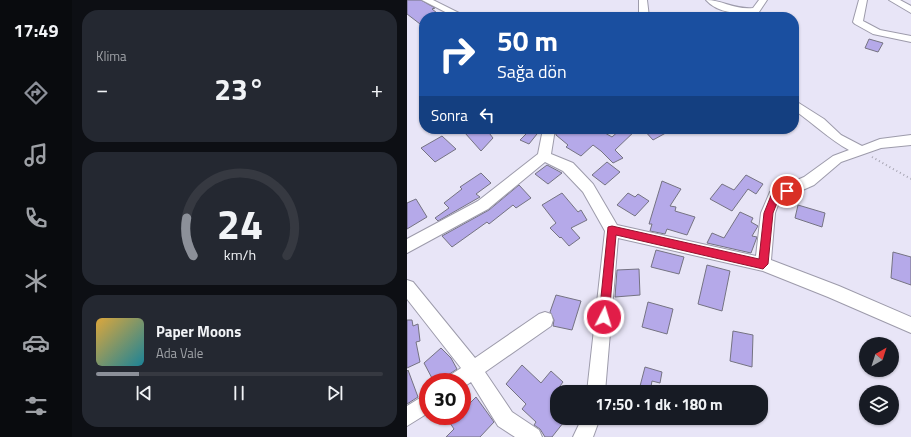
<!DOCTYPE html>
<html lang="tr">
<meta charset="utf-8">
<style>
:root{--surface:#171b24;--page:#242831;--text:#f1f3f6;--muted:#9ea1a6;--line:#363941;--accent:#8c9099}
body{margin:0;font-family:"Titillium Web",sans-serif;background:var(--page);color:var(--text);height:100vh;display:flex;flex-direction:column;font-size:15px;white-space:nowrap}
*{box-sizing:border-box;margin:0}
p{font-size:13px;color:var(--muted)}
.icon{flex:none;width:22px;height:22px;fill:none;stroke:currentColor;stroke-width:2;stroke-linecap:round;stroke-linejoin:round}
.map{position:relative;flex:1;overflow:hidden}
.drawer{display:flex;flex-direction:column;gap:10px;padding:10px;background:#0d0f14;width:335px}
.drawer>*{flex:none}
.hud{position:absolute;left:12px;top:12px;width:380px;height:122px;border-radius:16px;box-shadow:0 1px 3px #0004;background:#1a4fa0;color:#fff;overflow:hidden}
.needle{width:26px;rotate:39deg}
.fabs{position:absolute;left:452px;top:337px;display:grid;gap:8px}
.fabs a{display:grid;place-items:center;width:40px;height:40px;border-radius:50%;background:var(--surface);box-shadow:0 1px 3px #0004;font-size:20px}
.speed{position:absolute;left:12px;top:373px;display:flex;gap:8px;font-size:20px;font-weight:700;text-align:center}
.speed>*{display:grid;place-content:center;width:52px;height:52px;border-radius:50%;background:var(--surface);box-shadow:0 1px 3px #0004;line-height:1}
.speed .limit{border:6px solid #d22;background:#fff;color:#111}
.pin{position:absolute;display:grid;place-items:center;width:34px;height:34px;color:#fff;margin:-17px;border:2px solid #fff;border-radius:50%;box-shadow:0 1px 4px #0007}
.me{position:absolute;width:44px;margin:-22px;rotate:5deg;stroke-linejoin:round;filter:drop-shadow(0 0 3px #0008)}
.turn{display:flex;align-items:center;gap:14px;height:84px;padding:0 12px;font-size:18px}
.turn .icon{width:52px;height:52px;stroke-width:2.5}
.turn b{display:block;font-size:28px;line-height:34px}
.then{display:flex;align-items:center;height:38px;padding:0 12px;background:#0003;gap:8px;font-size:15px}
.big{font-size:30px;font-weight:700;line-height:1.1}
.drawer .tile{flex:1;display:flex;flex-direction:column;justify-content:center;gap:6px;min-width:0;padding:0 14px;border-radius:16px;background:var(--page)}
.drawer .dial{align-items:center;gap:0}
.dial svg{height:104px;overflow:visible;fill:none;stroke:var(--line);stroke-width:7;stroke-linecap:round;text-anchor:middle}
.dial text{fill:var(--text);stroke:none}
.song{display:flex;align-items:center;gap:12px}
.cover{width:48px;height:48px;border-radius:6px;background:linear-gradient(135deg,hsl(40 70% 55%),hsl(190 70% 35%))}
.played{height:4px;border-radius:2px;background:linear-gradient(90deg,var(--accent) 15%,var(--line) 15%)}
.keys{display:flex;justify-content:space-around;direction:ltr}
.heat{display:flex;justify-content:space-between;align-items:center;font-size:22px;direction:ltr}
.trip{position:absolute;left:143px;top:385px;width:218px;height:40px;border-radius:16px;background:var(--surface);box-shadow:0 1px 3px #0004;font-weight:700;line-height:40px;text-align:center}
main{display:flex;flex:1;min-height:0}
.dock{display:flex;flex-direction:column;width:72px;justify-content:space-around;align-items:center;background:#090b0e;color:var(--muted)}
.dock .icon{width:28px;height:28px}
.dock .selected{color:var(--accent)}
.dock b{font-size:18px;color:var(--text)}
.map>svg:first-child{display:block}
.building{fill:#b5a9e9;stroke:#757382}
.lines{fill:none;stroke-linecap:round;stroke-linejoin:round}
.minor-casing{stroke:#9d9bab;stroke-width:2}
.path{stroke:#a7a5b3;stroke-width:2;stroke-dasharray:1 3;stroke-linecap:butt}
.minor{fill:#fff;fill-rule:evenodd}
.route{fill:#e11d48;stroke:#92132f}
</style>
<main>
<nav class="dock">
<b>17:49</b>
<svg class="icon selected" aria-label="directions" viewBox="0 0 24 24"><path d="M12 3l9 9-9 9-9-9zM9 14v-3h6M13 9l2 2-2 2"/></svg>
<svg class="icon" aria-label="music" viewBox="0 0 24 24"><path d="M9 18V5l10-2v13"/><circle cx="6" cy="18" r="3"/><circle cx="16" cy="16" r="3"/></svg>
<svg class="icon" aria-label="phone" viewBox="0 0 24 24"><path d="M5 4h4l2 5-3 2q2 4 5 5l2-3 5 2v4C11 20 4 13 5 4z"/></svg>
<svg class="icon" aria-label="climate" viewBox="0 0 24 24"><path d="M12 3v18M4 7l16 10M4 17L20 7"/></svg>
<svg class="icon" aria-label="car" viewBox="0 0 24 24"><path d="M5 17H2v-5l4-1 3-4h7l3 4 3 1v5h-3M9 17h6M6 11h13"/><circle cx="7" cy="17" r="2"/><circle cx="17" cy="17" r="2"/></svg>
<svg class="icon" aria-label="filters" viewBox="0 0 24 24"><path d="M4 7h16M4 17h16"/><circle cx="9" cy="7" r="2"/><circle cx="15" cy="17" r="2"/></svg>
</nav>
<section class="drawer">
<div class="tile"><p>Klima</p>
<div class="heat"><a>−</a><b class="big">23°</b><a>+</a></div>
</div>
<div class="tile dial"><svg viewBox="0 0 100 80">
<path d="M14 69A42 42 0 1 1 86 69"/>
<path d="M14 69A42 42 0 0 1 9 40" stroke="#8c9099"/>
<text x="50" y="56" font-size="32" font-weight="700">24</text>
<text x="50" y="72" font-size="11">km/h</text>
</svg></div>
<div class="tile">
<div class="song"><i class="cover"></i><div><b>Paper Moons</b><p>Ada Vale</p></div></div>
<div class="played"></div>
<div class="keys"><svg class="icon" aria-label="previous" viewBox="0 0 24 24"><path d="M18 5L8 12l10 7zM5 5v14"/></svg><svg class="icon" aria-label="pause" viewBox="0 0 24 24"><path d="M8 5v14M16 5v14"/></svg><svg class="icon" aria-label="next" viewBox="0 0 24 24"><path d="M6 5l10 7-10 7zM19 5v14"/></svg></div>
</div>
</section>
<div class="map">
<svg width="504" height="437" viewBox="0 0 504 437">
<rect width="100%" height="100%" fill="#e8e5f7"/>
<!-- building -->
<path class="building" d="M0,0H14L28,8L25,9L35,17H17V27L0,14Z
M462,39L476,43L471,52L458,48Z
M66,129H79L86,138L74,151L58,133Z
M124,129H134L122,144L113,140Z
M149,129H191L205,137L214,129H230L208,150L216,158L206,163L194,151L186,145L174,156L159,147L161,145L149,135Z
M236,129H266L246,140Z
M35,136L49,149L28,162L14,148Z
M200,162L213,172L198,185L185,175Z
M140,165L155,173L141,184L128,174Z
M74,173L84,183L69,194L73,197L31,221L28,218L42,208L37,203L55,189L53,187Z
M339,175L356,184L349,194L341,189L325,211L303,199L315,184L327,190Z
M255,181L274,189L263,206L269,207L268,211L288,217L280,235L260,229L258,234L243,231L245,224H242Z
M112,185L124,198L109,208L106,205L82,224L80,222L45,247L35,236L82,210Z
M155,193L171,212L174,210L180,220L164,228L173,238L162,246L154,237L153,238L143,228L149,223L135,205Z
M221,193L228,197L231,194L242,201L228,216L210,205Z
M9,199L20,217L0,229V203Z
M391,205L418,213L415,227L388,218Z
M333,212L346,218L344,222L351,226L345,236L350,237L344,253L300,243L305,233L317,238Z
M249,250L277,257L272,274L244,267Z
M486,252L504,257V285L484,278Z
M300,265L323,271L315,311L291,304Z
M232,269L233,295L208,297L210,270Z
M149,295L174,301L165,330L146,326L147,320L143,312Z
M241,302L266,309L260,334L235,327Z
M0,320H5L6,326L11,324L13,341L9,342L13,362L0,368Z
M326,331L346,335L345,367L323,361Z
M34,348L44,358L50,369L41,375L38,382H27L17,363Z
M115,365L134,383L144,371L156,382L145,397L150,402V418H160L145,437H138L133,429L127,425L129,422L115,409L119,404L99,384Z
M238,367L255,372L253,383L245,381L243,392L232,390Z
M1,370L11,397L0,404V371Z
M69,397L87,422L73,437H39L47,429L43,423L50,416H55V411Z"/>
<g class="lines">
<defs>
<path id="minor" d="M15,0H26L60,17H48Z
M232,0H240L242,17H232Z
M299,0C315,0 328,10 346,8L352,0H360L352,12C336,16 310,13 299,0Z
M452,0H460L456,21L473,30L504,36V42L466,34L448,24L446,22Z
M482,0H493L504,6V13Z
M387,100L417,119L434,135L455,146L473,139L504,135V145L474,148L434,162L407,185L373,200L368,213L364,260L432,286L504,317V333L421,297L356,271L211,238L198,392H180L198,231L176,192L156,171L138,162L81,209L0,253V239L71,201L131,154L136,129H148L144,154L166,163L186,184L210,225L349,256L354,213L363,192L397,177L426,156L442,150C422,139 406,123 387,110Z
M0,280L6,282L68,358L132,314L138,312L144,314L146,320L144,326L78,372L105,412L132,430L135,437H108L91,426L64,382L55,388V382H39L42,376L54,368L0,299Z
M21,393V413L0,426V406Z
M175,418H193L186,437H166Z"/>
</defs>
<!-- minor casing -->
<use href="#minor" class="minor-casing"/>
<!-- path -->
<path class="path" d="M465,157L504,179"/>
<!-- minor -->
<use href="#minor" class="minor"/>
</g>
<!-- route -->
<path class="route" d="M380,187L383,188V194L372,198L366,213L361,264L356,269L209,235L202,317L201,321L197,322L193,321L192,317L201,227L205,226L352,259L357,213L365,193Z"/>
</svg>
<div class="fabs">
<a><svg class="needle" viewBox="-14 -14 28 28"><path d="M0-13l5 13h-10z" fill="#e53935"/><path d="M0 13l5-13h-10z" fill="#9ea1a6"/></svg></a>
<a><svg class="icon" aria-label="layers" viewBox="0 0 24 24"><path d="M12 4l9 5-9 5-9-5zM3 14l9 5 9-5"/></svg></a>
</div>
<div class="speed"><div class="limit">30</div></div>
<div class="pin" style="left:380px;top:191px;background:#d93025"><svg class="icon" aria-label="arrive" viewBox="0 0 24 24"><path d="M6 21V4h12l-3 4 3 4H6"/></svg></div>
<svg class="me" style="left:197px;top:317px" viewBox="-20 -20 40 40"><circle r="17" fill="#e11d48" stroke="#fff" stroke-width="3"/><path d="M0-11L8 9 0 5-8 9z" fill="#fff"/></svg>
<div class="trip">17:50 · 1 dk · 180 m</div>
<div class="hud">
<div class="turn"><svg class="icon" aria-label="right" viewBox="0 0 24 24"><path d="M7 20v-9h11M14 6l5 5-5 5"/></svg><div><b>50 m</b>Sağa dön</div></div>
<div class="then">Sonra<svg class="icon" aria-label="left" viewBox="0 0 24 24"><path d="M17 20v-9H6M10 6l-5 5 5 5"/></svg></div>
</div>
</div>
</main>
